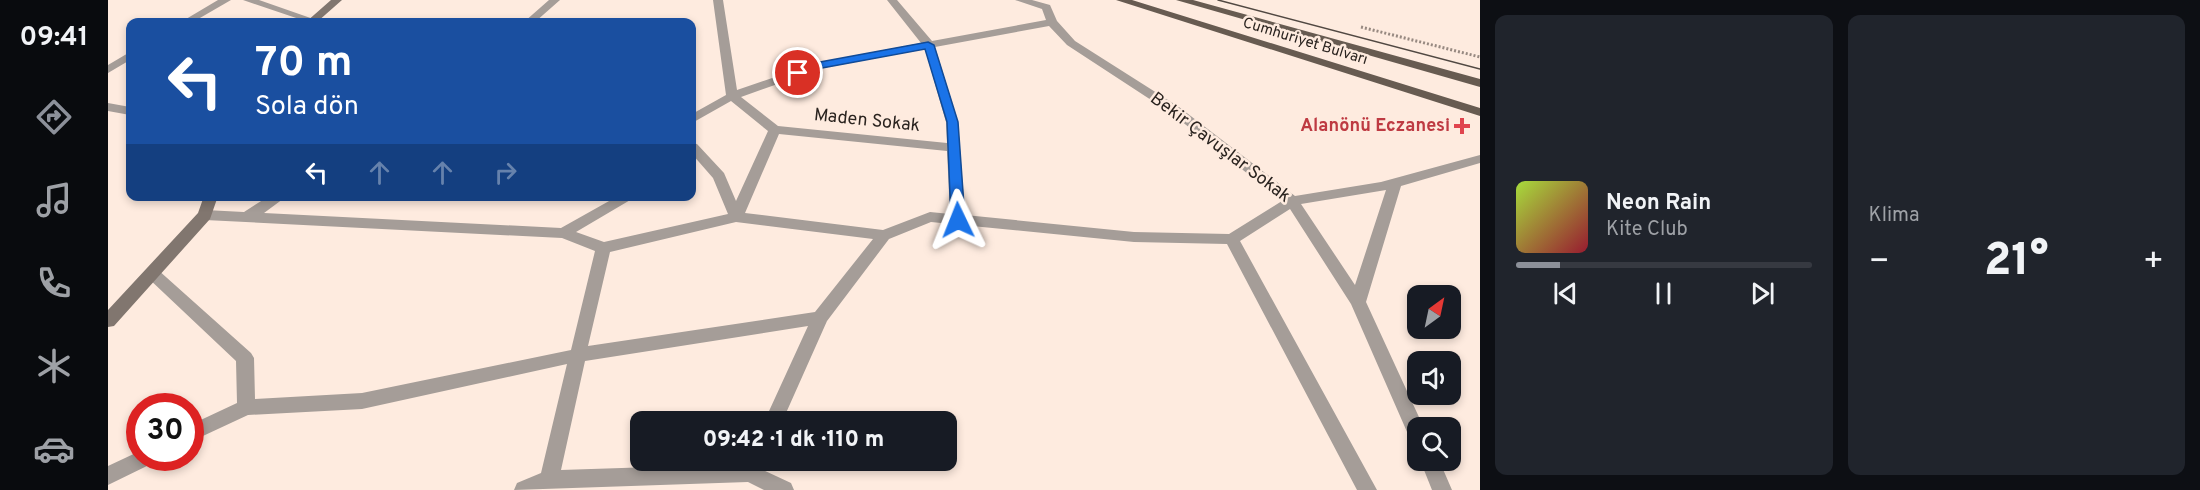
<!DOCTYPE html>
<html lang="tr">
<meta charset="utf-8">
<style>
:root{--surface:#171b24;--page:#20242c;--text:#f1f3f6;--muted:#9ea1a6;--line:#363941;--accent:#8c9099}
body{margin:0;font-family:Overpass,sans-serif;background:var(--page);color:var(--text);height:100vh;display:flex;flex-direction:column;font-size:22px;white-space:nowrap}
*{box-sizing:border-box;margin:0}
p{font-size:20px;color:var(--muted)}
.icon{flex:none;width:33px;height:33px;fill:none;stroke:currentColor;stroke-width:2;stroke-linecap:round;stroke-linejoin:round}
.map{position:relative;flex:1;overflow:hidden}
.details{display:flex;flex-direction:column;gap:15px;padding:15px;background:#0d0f14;width:720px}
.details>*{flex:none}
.guide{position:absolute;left:18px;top:18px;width:570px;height:183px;border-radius:12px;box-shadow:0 3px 9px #0003;background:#1a4fa0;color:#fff;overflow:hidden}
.needle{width:39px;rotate:33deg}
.buttons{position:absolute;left:1299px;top:285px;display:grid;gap:12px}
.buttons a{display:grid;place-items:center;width:54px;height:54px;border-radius:12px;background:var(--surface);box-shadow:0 3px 9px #0003;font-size:30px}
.speed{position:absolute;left:18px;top:393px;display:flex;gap:12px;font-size:30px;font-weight:700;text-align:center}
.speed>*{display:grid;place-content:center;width:78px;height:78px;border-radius:50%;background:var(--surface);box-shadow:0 3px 9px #0003;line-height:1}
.speed .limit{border:9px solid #d22;background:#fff;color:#111}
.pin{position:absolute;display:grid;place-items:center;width:51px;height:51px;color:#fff;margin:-26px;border:3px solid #fff;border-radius:50%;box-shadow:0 2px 6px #0007}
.me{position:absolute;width:66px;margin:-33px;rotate:358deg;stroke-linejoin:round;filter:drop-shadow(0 0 4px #0008)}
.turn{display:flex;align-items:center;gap:21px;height:126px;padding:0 30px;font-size:27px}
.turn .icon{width:78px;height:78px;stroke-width:2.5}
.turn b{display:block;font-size:42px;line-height:51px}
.lanes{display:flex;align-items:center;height:57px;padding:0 30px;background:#0003;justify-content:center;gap:30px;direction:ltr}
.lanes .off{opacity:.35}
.big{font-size:45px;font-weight:800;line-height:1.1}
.details .widget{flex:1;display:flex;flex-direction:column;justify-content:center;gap:9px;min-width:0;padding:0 21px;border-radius:12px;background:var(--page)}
.song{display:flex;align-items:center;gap:18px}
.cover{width:72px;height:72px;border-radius:9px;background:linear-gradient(135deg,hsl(80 70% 55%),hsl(350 70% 35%))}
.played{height:6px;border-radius:3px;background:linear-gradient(90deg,var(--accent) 15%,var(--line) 15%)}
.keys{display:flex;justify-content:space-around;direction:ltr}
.heat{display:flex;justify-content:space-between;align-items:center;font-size:33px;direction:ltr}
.details .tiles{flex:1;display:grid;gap:15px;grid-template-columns:repeat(2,1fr)}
.trip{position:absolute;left:522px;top:411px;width:327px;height:60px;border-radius:12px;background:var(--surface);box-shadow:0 3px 9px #0003;font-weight:800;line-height:60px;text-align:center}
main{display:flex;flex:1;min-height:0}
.tabs{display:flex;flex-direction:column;width:108px;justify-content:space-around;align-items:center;background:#090b0e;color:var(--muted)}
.tabs .icon{width:42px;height:42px}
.tabs .current{color:var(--accent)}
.tabs b{font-size:27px;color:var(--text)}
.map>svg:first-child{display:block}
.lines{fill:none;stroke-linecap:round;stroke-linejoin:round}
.path{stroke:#978981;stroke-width:3;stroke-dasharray:2 2;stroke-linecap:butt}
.street{fill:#a59d98;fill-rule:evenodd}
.secondary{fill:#81766f;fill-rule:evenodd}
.primary{fill:#675b51;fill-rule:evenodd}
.tram{stroke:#514842;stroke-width:1.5}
.route{fill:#1a73e8;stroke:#114b97;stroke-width:1.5}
.health-dot{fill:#e0444e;stroke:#feebdf;stroke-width:2}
.labels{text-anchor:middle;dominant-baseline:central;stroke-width:5;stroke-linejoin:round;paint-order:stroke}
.far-street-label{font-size:15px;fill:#2a231f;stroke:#feebdf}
.street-label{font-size:18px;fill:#2a231f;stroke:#feebdf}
.health-label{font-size:18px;font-weight:bold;fill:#be3a42;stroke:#feebdf;text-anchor:end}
</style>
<main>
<nav class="tabs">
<b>09:41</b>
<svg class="icon current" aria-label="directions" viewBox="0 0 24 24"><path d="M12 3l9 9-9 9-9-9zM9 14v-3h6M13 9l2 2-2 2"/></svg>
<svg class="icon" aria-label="music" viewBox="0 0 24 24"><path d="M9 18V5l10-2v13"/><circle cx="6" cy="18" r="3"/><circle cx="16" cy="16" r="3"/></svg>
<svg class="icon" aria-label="phone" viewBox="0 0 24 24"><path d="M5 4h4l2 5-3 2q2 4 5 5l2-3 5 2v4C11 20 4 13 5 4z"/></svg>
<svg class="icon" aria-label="climate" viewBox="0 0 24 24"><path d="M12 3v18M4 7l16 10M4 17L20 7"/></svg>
<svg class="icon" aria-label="car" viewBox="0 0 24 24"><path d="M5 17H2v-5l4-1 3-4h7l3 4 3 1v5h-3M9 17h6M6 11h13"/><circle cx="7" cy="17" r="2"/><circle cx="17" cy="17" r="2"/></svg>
</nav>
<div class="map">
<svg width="1372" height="490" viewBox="0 0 1372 490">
<rect width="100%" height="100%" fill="#feebdf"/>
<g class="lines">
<!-- path -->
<path class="path" d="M1253,27L1372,57"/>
<!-- street -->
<path class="street" d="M110,0H123L85,22H73Z
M135,0H151L214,22H200Z
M441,0H452L427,22H416Z
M605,0H615L629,90L708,63L813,43L779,0H789L824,41L938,20L934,9L907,0H924L942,5L949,21L967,41L1071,107L1187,196L1273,182L1372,155V163L1293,186L1258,302L1316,428H1310V443L1303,441L1243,304L1182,209L1132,241L1269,490H1249L1119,244L1026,242L823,222L781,239L719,321L674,422H656L700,326L477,361L453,470L635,464L637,460H656L653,469L683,483L686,490H656L640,482L406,490L409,483L433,473L459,364L254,409L140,415L82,442V425L129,403L128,361L39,277L36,273L39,269H49L143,353L146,358L147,399L254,393L463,350L487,251L454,238L97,220L90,215L97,210L136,212L161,196H179L156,213L453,228L510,196H529L468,232L496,242L620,214L605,178L584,154V143L589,144L616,173L628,201L660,131L623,101L584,123V114L618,95ZM941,26L959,45L1063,113L1174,201L1121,234L1026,232L857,215L850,122L827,47ZM817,49L838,122L839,143L670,126L633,97L715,68ZM671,134L839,151L842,214L822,212L775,230L637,213ZM1278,190L1247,285L1193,204ZM628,222L765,239L707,312L480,346L502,252Z
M22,52V60L0,73V65Z
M0,103L22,107V115L0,111Z
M32,451V458H45L43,464L0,485V466Z
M1312,460H1331L1344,490H1324Z"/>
<!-- secondary -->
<path class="secondary" d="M223,0H234L209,22H198Z
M96,196H110L102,219L6,326L0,327V310L90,213Z"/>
<!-- primary -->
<path class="primary" d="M1008,0H1024L1372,108V116Z
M1068,0H1085L1372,79V87Z"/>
<!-- tram -->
<path class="tram" d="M1110,0L1372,69"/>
</g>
<!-- route -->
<path class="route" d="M820,42L826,45L850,122L857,220L850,225L843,220L839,122L817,49L714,68L690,76L685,73L712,62Z"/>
<!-- markers -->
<path class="health-dot" d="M1351 117h6v6h6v6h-6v6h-6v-6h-6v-6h6z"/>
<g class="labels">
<!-- far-street labels -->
<g class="far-street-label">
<text transform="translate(1197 42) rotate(17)">Cumhuriyet Bulvarı</text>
</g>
<!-- street labels -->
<g class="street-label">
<text transform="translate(759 121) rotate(6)">Maden Sokak</text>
<text transform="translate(1112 148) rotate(37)">Bekir Çavuşlar Sokak</text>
</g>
<!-- health labels -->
<g class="health-label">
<text x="1342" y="126">Alanönü Eczanesi</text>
</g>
</g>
</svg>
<div class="buttons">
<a><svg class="needle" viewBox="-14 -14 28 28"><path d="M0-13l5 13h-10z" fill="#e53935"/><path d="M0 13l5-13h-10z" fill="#9ea1a6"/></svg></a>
<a><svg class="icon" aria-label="sound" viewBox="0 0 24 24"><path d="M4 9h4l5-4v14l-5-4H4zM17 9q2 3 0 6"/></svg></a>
<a><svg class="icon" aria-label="search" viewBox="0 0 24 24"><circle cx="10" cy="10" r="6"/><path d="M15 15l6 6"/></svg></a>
</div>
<div class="speed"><div class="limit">30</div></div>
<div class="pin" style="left:690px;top:73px;background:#d93025"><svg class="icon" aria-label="arrive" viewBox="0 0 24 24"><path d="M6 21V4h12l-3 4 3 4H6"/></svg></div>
<svg class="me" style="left:850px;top:220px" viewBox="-20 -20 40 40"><path d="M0-17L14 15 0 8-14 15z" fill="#1a73e8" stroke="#fff" stroke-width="4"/></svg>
<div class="trip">09:42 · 1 dk · 110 m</div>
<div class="guide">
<div class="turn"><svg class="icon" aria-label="left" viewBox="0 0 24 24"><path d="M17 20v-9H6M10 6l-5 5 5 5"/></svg><div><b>70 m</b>Sola dön</div></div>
<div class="lanes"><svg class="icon" aria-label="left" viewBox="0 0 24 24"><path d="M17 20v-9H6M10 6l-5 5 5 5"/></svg><svg class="icon off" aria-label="ahead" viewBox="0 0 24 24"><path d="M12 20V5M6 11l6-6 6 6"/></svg><svg class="icon off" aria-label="ahead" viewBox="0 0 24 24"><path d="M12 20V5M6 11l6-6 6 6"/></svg><svg class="icon off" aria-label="right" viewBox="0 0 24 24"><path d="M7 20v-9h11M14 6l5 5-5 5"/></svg></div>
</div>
</div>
<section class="details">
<div class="tiles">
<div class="widget">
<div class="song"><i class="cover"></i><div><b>Neon Rain</b><p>Kite Club</p></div></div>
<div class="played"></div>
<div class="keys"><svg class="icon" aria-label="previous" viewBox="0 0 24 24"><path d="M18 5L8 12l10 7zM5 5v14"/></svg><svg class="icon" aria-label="pause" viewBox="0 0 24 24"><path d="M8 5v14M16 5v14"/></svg><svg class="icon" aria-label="next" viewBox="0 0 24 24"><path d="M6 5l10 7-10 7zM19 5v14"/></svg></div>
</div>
<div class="widget"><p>Klima</p>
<div class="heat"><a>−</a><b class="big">21°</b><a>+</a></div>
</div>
</div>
</section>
</main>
